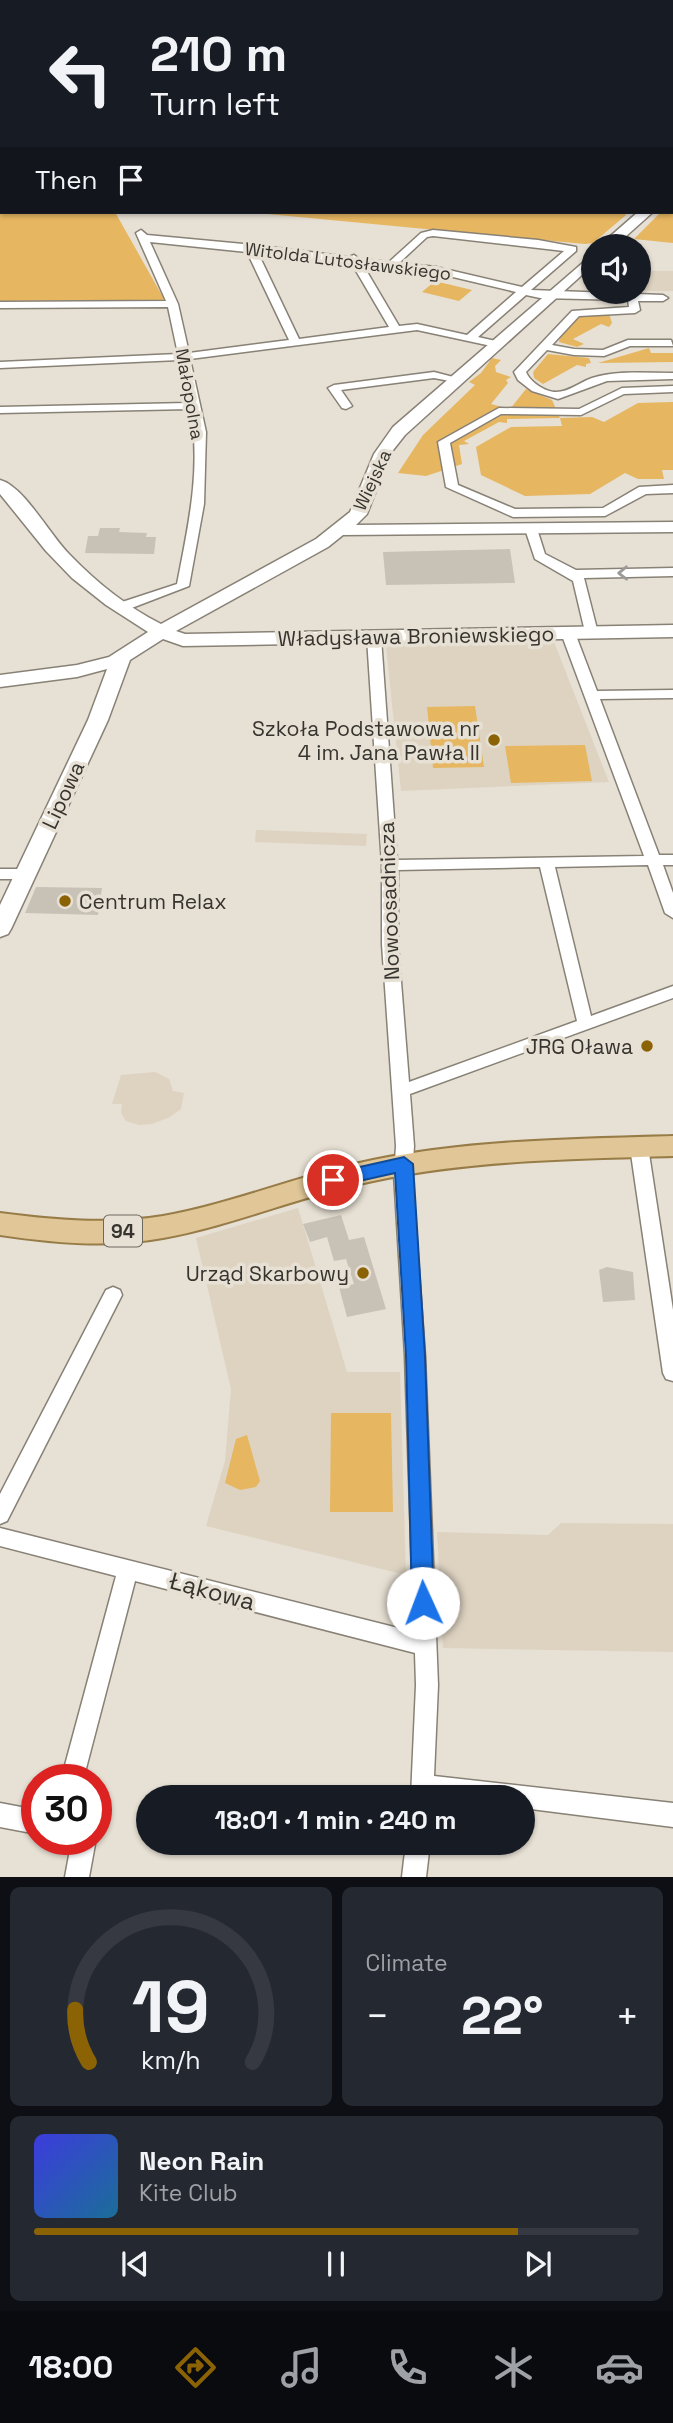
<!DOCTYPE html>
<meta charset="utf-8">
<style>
:root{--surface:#171b24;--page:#242831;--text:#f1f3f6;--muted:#9ea1a6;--line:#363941;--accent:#8b6304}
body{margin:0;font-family:"Space Grotesk",sans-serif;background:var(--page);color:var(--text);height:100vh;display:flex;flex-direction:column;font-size:26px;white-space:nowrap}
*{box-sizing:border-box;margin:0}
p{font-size:23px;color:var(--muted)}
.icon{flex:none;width:38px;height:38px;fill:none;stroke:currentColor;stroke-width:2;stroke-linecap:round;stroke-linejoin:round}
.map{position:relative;height:1877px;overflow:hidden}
.side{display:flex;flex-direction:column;gap:10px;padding:10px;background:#0d0f14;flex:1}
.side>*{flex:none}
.hud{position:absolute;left:0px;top:0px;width:674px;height:214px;box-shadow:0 2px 5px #0004;background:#171b24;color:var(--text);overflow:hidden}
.buttons{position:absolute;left:581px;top:234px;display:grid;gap:14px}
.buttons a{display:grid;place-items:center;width:70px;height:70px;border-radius:50%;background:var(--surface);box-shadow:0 2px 5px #0004;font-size:35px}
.speed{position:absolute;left:21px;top:1764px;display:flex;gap:14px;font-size:35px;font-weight:700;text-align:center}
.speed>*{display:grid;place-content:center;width:91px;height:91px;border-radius:50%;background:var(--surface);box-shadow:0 2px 5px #0004;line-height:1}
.speed .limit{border:10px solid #d22;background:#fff;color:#111}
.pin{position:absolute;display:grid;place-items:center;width:60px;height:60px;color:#fff;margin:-30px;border:4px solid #fff;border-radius:50%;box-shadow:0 2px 7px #0007}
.me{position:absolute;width:77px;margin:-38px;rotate:358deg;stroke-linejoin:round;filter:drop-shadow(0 0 5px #0008)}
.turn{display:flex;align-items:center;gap:24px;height:147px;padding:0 35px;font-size:32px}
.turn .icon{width:91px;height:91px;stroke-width:2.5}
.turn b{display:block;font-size:49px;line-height:60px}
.then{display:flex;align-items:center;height:66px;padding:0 35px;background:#0003;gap:14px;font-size:26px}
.big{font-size:52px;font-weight:700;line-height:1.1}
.side .tile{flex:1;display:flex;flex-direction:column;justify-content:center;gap:10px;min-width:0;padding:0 24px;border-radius:10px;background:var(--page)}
.side .dial{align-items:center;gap:0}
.dial svg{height:182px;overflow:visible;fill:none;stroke:var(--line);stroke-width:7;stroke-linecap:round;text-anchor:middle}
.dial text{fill:var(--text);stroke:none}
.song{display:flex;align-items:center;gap:21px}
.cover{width:84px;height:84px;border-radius:10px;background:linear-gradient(135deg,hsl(240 70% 55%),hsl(200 70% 35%))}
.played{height:7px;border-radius:4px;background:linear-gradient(90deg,var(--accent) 80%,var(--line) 80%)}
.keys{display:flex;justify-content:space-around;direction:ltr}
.heat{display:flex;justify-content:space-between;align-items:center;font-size:38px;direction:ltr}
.side .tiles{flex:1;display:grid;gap:10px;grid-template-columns:1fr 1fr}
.tile:last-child{grid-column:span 2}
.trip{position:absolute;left:136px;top:1785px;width:399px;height:70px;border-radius:35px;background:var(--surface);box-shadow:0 2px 5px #0004;font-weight:700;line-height:70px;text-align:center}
.menu{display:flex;height:112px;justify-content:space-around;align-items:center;background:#090b0e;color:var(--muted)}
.menu .icon{width:49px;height:49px}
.menu .selected{color:var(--accent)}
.menu b{font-size:32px;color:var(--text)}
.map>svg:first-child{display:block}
.built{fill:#ded3c1}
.green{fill:#e6b661}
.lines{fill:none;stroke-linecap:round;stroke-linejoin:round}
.stream{stroke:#ae7d12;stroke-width:2.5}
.building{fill:#c8c1b6}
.street-casing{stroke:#888176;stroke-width:3}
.secondary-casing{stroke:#888176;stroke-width:3}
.primary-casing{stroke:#987c47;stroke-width:4}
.street{fill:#fff;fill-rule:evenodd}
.secondary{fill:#fff;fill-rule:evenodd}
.primary{fill:#e1c798;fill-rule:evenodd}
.oneway{stroke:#9b9a97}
.route{fill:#1a73e8;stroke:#114b97;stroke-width:2}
.poi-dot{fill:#8b6304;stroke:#e7e0d4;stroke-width:2.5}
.labels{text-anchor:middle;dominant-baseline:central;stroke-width:7;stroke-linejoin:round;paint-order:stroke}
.far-street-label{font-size:18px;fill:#37342f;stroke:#e7e0d4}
.shield{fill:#e7e0d4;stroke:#6c6860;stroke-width:2}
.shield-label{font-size:19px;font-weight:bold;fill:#37342f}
.street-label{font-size:21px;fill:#37342f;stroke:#e7e0d4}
.poi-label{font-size:21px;fill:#37342f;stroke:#e7e0d4;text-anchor:end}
.near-street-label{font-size:24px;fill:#37342f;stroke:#e7e0d4}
</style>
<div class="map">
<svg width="673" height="1877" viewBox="0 0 673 1877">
<rect width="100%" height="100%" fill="#e7e0d4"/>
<!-- built -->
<path class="built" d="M639,271H673V291H639Z
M554,642L609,782L401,791L386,646Z
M256,830L367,834L366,846L255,842Z
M155,1072L169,1079L173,1091L184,1093L181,1109L170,1117L152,1124L139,1125L126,1121L121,1113L122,1104H112L121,1075Z
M298,1208L347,1372H400L406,1575L206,1526L225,1461L231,1389L196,1238Z
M561,1523L673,1524V1652L443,1648L437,1532L548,1535Z"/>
<!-- green -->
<path class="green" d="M0,127L2,212H115L164,299L162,300L0,301Z
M673,198V243L634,239L661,212H672Z
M246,212H623L626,215L593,243L585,244Z
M435,281L472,290L459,301L422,292Z
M609,313L612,323L609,327L601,324L573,339L584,344L577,347L559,342L560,336L581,316Z
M649,348L651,353H673V362L598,363Z
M548,354L589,358L591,363L586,364V367L577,365L543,384L534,378L533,372Z
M492,358L501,360L495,366L496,372L511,377L506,380L508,383L491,404L510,409L526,389L552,400L560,418L592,417L604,422L638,403L673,402V470H662L664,479H638L625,473L590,494L525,496L481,475L476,447L511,427L562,426L560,418L507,419V423L499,422L464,441L469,444L459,445L462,464L426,476L398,473L423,435L475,385L469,382L481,373Z
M475,706L484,767L433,768L427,707Z
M585,745L592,781L511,783L505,746Z
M331,1413H391L393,1512H330Z
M247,1435L260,1481L256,1487L240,1490L225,1483L236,1439Z"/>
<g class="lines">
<!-- stream -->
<path class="stream" d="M0,49L2,51"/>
</g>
<!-- building -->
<path class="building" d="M100,528H120L119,532L147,533L146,537H156L154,554L85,553L88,536H98Z
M510,549L515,583L386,585L383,552Z
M36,887L102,888L98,915L25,913Z
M341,1215L349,1240L364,1237L386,1309L347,1317L339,1287L354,1284L346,1259L334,1261L327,1237L310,1242L303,1224Z
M607,1267L633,1272L635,1300L603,1302L599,1270Z"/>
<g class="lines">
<defs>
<path id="street" d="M103,0H111L101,2Z
M181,0H221L219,2Z
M225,0H233L235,2H226Z
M376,0H384L386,2H377Z
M481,0H489L491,2H482Z
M588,0H596L598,2H589Z
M0,7H2V11H0Z
M672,21H673V25H672Z
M672,66H673V72H672Z
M672,77L673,78V84L672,83Z
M672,99H673V105H672Z
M141,230L147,235L254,245L349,257L354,255L359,259L389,262L421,233L433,230L538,240L576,247V251L531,290L663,295L668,298L663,301H638L640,310L635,313L579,316L552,345L574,349L603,350L628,340H671L673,346H630L604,356L574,355L547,350L526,372C530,382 545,392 556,392C569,392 580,382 592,378C618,370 646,373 673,373V379L607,381L558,399L532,391L518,380L514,372L572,311L629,307L628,300L540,298L526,295L478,337L500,342V346L496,347L417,330L190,359L206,432L204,504L189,586L129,609H119V603L177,584C188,527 202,467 190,409L0,413V407L188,403L179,360L0,368V362L178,354L168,307L0,308V302L166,301L136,233ZM433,236L564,251L522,287L436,267L399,263L427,237ZM150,242L247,252L289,340L189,353L178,304ZM258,253L352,264L389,327L299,339ZM363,265L436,273L516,292L467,335L417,324L399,326Z
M434,372L461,379L455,382L434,378L341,390L352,406L346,409L342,408L328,388L334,385Z
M673,386V392L624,394L581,415L501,414L450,443L458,485L515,509L603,508L639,487L673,485V493L646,494L605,516L513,517L446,487L438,442L499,408L579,409L622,388Z
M531,525L537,529L545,554L576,570L673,568V576L584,578L598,633L596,636H586L573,581L535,559L525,529Z
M568,629L575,633L597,691L673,690V698L600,699L659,855H673V865H663L673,893V918L665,913L648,865L555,867L591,1016L673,986V998L410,1094L414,1146L412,1174L425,1356L438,1685L434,1776L673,1803V1827L523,1808V1797H411L416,1685L415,1653L135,1581L83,1780H61L116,1576L0,1546V1528L414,1632L405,1356L394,1174L396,1146L382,944V865L367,638L374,634L381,638L397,860L644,856L561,633ZM540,867L577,1021L409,1082L398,944V870Z
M0,869H25L33,874L25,879H0Z
M639,1140L645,1142L648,1147L673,1310V1381L666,1379L663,1373L630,1147L633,1142Z
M113,1287L120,1290L122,1295L7,1521L0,1524V1494L106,1290Z
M0,1803L37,1810V1834L0,1827Z
M72,1839H96L89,1877H65Z
M406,1843H430L426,1877H402Z"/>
<path id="secondary" d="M672,185H673V193H672Z
M638,212H653L614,247H598Z
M593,254V265L405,435L390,454L367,514L356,525L673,522V532L343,535L328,547L176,631L185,634L673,625V637L183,646L163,639L130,660L108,720L11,929L8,934L0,937V905L88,720L107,669L77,677L0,687V675L77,665L109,657L148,632L106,605L72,578L46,551L0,494V480C24,486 51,537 70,555C96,582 127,607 161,624L316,539L350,512L374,454L393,427Z"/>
<path id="primary" d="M673,1136V1156C573,1159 471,1160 373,1181C302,1195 235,1225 163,1238C109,1248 54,1243 0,1235V1213C54,1220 109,1225 163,1216C235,1203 302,1174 373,1160C471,1140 573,1139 673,1136Z"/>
</defs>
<!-- street casing -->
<use href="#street" class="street-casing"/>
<!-- secondary casing -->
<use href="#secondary" class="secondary-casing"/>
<!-- primary casing -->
<use href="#primary" class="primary-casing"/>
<!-- street -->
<use href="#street" class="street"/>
<!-- secondary -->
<use href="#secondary" class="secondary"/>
<!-- primary -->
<use href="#primary" class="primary"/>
</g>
<!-- one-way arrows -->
<defs><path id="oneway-chevron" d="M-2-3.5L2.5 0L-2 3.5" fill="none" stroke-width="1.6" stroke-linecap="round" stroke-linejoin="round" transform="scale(1.75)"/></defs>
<use class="oneway" href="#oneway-chevron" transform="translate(623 573) rotate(179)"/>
<!-- route -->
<path class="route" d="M404,1157L413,1164L425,1356L434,1603L430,1610L423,1613L415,1610L412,1603L406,1356L395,1173L333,1187L324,1180L333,1173Z"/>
<!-- markers -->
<g class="poi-dot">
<circle cx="494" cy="740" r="7"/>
<circle cx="65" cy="901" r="7"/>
<circle cx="647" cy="1046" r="7"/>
<circle cx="363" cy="1273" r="7"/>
</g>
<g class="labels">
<!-- far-street labels -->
<g class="far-street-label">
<text transform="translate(348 261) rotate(7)">Witolda Lutosławskiego</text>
<text transform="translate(190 394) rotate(80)">Małopolna</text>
<text transform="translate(372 480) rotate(-65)">Wiejska</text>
</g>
<!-- shield labels -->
<rect class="shield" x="104" y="1215.5" width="38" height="31" rx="5"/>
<g class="shield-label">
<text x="123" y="1231">94</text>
</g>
<!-- street labels -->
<g class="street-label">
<text transform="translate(416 636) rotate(-1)">Władysława Broniewskiego</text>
<text transform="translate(63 795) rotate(-65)">Lipowa</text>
<text transform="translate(389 901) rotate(-92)">Nowoosadnicza</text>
</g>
<!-- poi labels -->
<g class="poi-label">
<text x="480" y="728">Szkoła Podstawowa nr<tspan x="480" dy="24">4 im. Jana Pawła II</tspan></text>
<text x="79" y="901" text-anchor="start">Centrum Relax</text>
<text x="633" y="1046">JRG Oława</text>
<text x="349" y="1273">Urząd Skarbowy</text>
</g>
<!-- near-street labels -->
<g class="near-street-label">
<text transform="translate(212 1591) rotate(15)">Łąkowa</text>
</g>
</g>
</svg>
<div class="buttons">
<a><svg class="icon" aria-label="sound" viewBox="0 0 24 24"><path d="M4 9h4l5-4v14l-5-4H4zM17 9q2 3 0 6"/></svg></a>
</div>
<div class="speed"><div class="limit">30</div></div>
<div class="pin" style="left:333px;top:1180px;background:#d93025"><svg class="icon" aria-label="arrive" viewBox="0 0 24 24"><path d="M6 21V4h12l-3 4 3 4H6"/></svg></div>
<svg class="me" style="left:423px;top:1603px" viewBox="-20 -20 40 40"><circle r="19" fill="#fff"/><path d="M0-13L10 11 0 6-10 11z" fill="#1a73e8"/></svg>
<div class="trip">18:01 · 1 min · 240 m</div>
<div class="hud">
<div class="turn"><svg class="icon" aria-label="left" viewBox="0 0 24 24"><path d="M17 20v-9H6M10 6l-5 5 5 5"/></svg><div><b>210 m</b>Turn left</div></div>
<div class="then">Then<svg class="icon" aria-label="arrive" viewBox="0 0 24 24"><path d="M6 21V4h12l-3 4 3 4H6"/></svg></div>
</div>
</div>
<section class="side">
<div class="tiles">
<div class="tile dial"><svg viewBox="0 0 100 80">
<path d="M14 69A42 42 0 1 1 86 69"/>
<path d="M14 69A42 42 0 0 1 8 46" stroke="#8b6304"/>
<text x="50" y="56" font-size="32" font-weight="700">19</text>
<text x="50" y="72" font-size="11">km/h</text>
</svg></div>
<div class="tile"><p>Climate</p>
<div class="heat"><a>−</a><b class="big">22°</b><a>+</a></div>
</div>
<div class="tile">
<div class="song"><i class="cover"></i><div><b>Neon Rain</b><p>Kite Club</p></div></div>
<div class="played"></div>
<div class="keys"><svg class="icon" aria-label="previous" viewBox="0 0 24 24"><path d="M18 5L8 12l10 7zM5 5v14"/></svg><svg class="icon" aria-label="pause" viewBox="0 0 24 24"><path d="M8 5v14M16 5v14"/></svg><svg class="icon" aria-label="next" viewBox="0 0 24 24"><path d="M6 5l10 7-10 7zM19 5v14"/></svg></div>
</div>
</div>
</section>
<nav class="menu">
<b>18:00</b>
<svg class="icon selected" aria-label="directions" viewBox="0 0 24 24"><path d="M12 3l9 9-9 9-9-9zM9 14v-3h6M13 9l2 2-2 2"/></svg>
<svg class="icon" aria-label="music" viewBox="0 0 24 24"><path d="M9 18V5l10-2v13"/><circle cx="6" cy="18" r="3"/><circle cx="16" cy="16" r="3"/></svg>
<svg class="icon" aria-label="phone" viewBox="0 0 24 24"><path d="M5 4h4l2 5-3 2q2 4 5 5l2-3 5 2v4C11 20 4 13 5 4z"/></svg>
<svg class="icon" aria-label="climate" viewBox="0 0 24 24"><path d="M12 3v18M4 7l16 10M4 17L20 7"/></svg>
<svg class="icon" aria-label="car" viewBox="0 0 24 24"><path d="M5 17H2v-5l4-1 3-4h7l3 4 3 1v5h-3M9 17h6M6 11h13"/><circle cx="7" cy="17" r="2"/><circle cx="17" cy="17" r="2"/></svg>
</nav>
